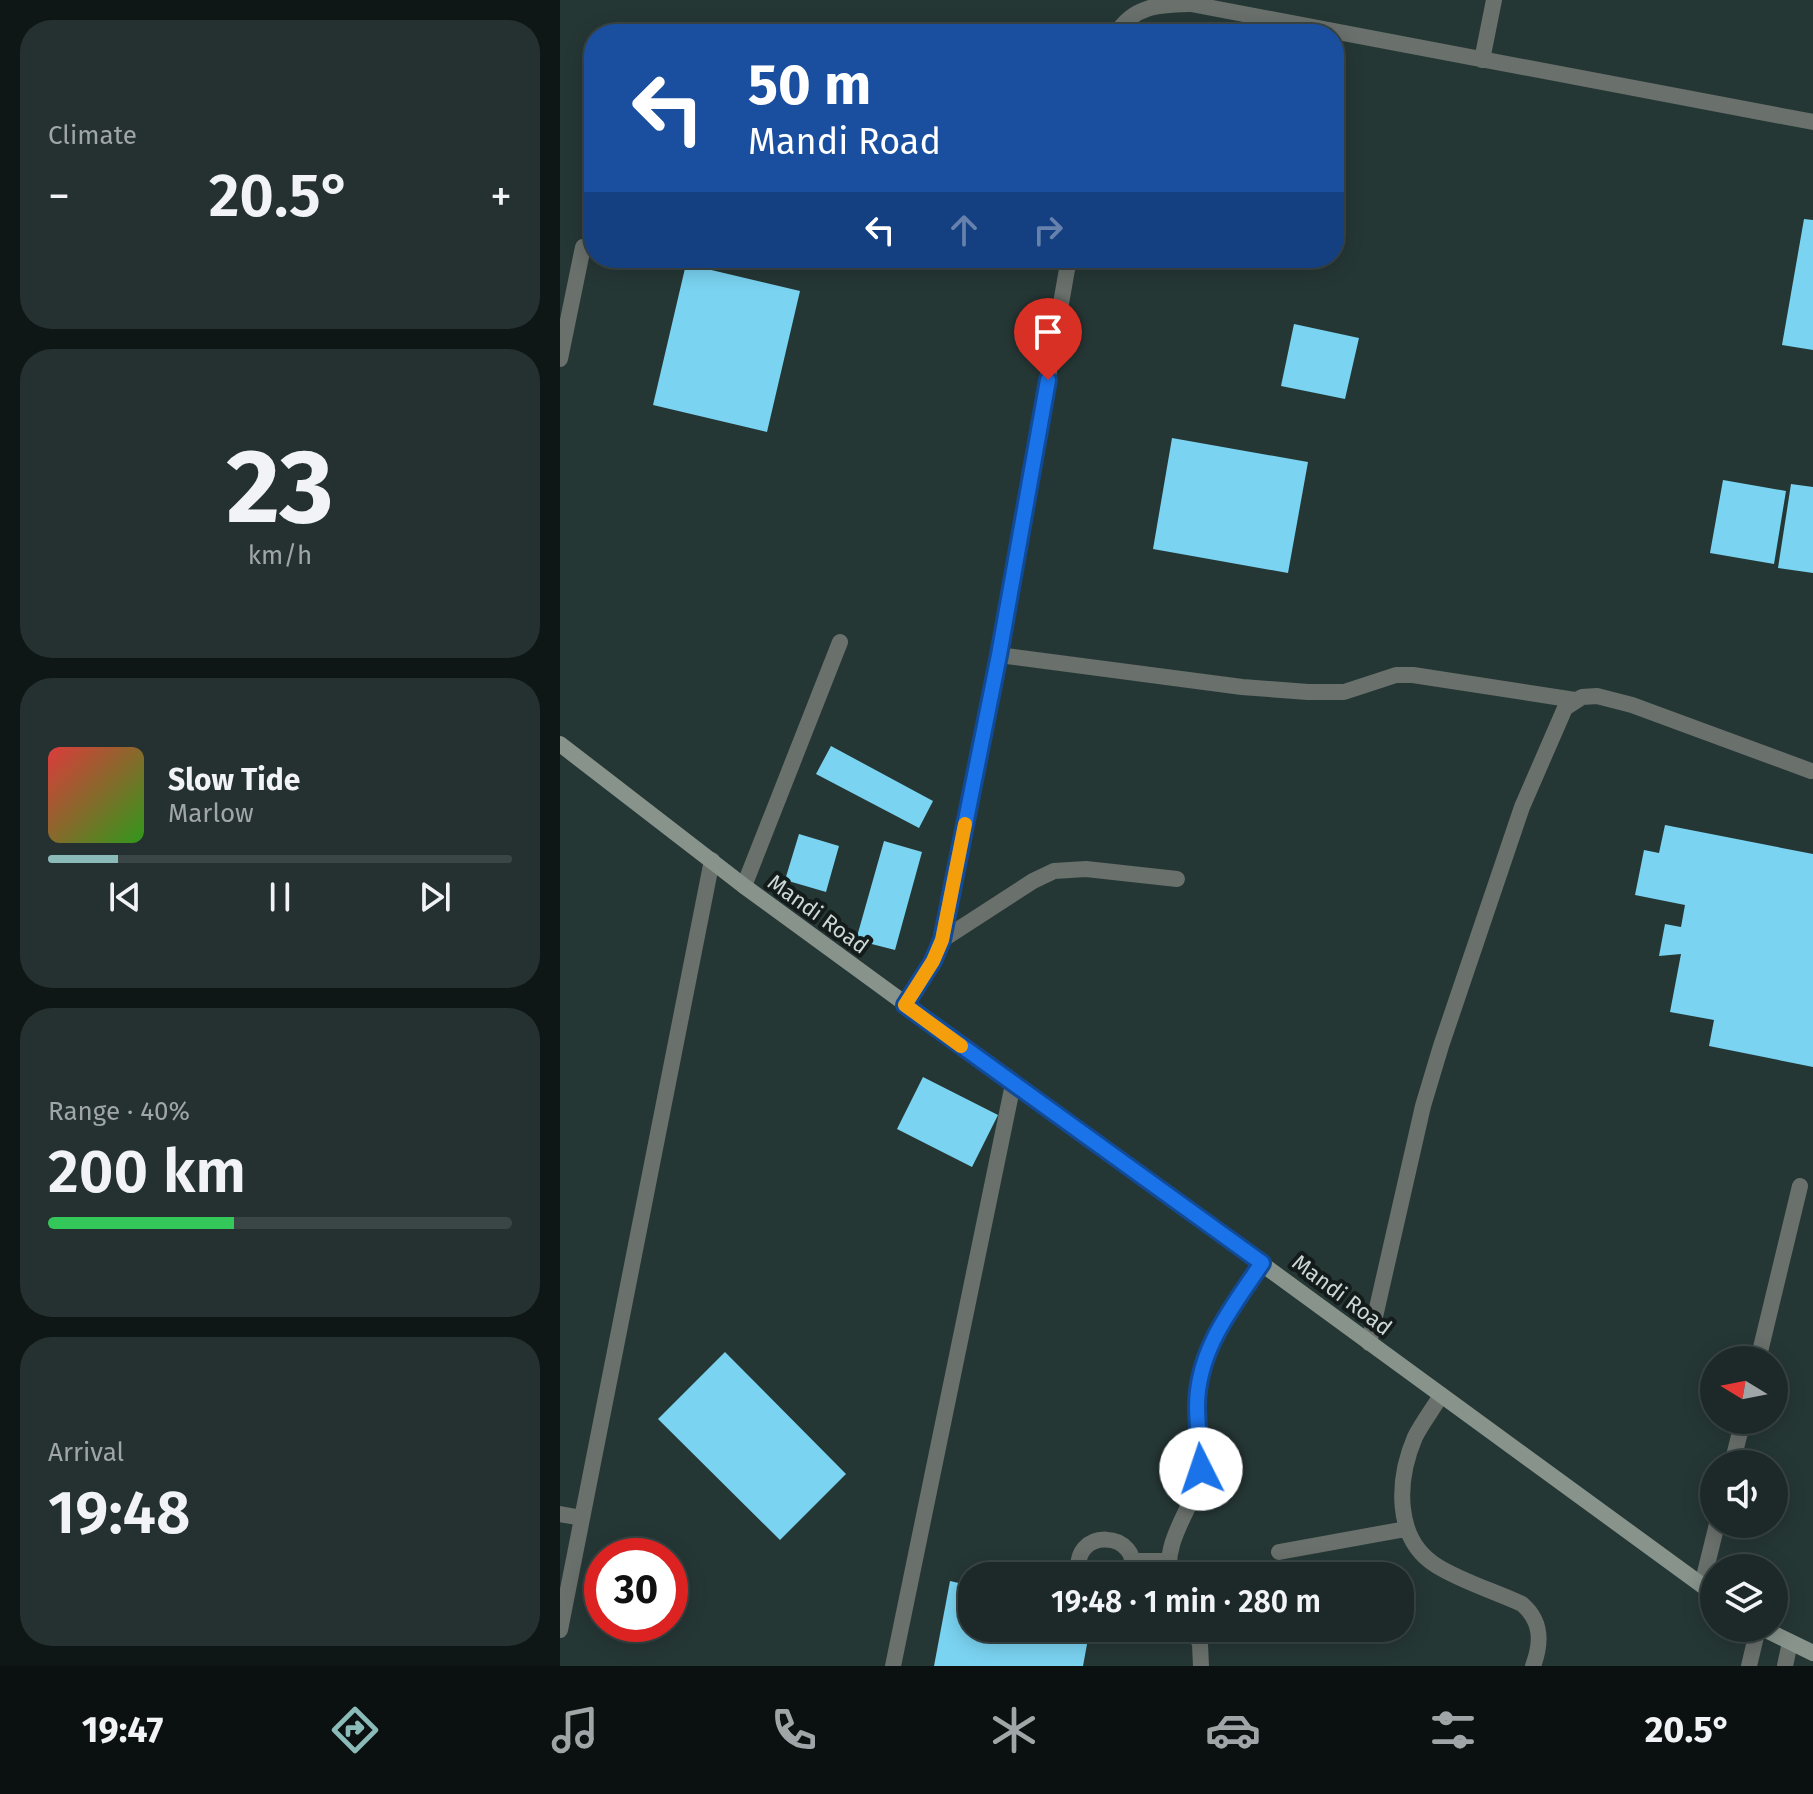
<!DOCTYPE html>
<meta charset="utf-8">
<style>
:root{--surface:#1c2928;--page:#253130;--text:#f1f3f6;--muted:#a0a6a8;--line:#3a4545;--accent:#8bbbb9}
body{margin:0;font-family:"Fira Sans",sans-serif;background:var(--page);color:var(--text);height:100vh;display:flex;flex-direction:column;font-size:30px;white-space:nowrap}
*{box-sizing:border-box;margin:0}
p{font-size:26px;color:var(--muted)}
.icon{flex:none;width:44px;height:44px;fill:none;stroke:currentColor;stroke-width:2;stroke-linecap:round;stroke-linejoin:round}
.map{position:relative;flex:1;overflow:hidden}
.sheet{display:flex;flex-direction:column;gap:20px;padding:20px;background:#0f1716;width:560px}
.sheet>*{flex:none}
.guide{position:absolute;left:24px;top:24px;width:760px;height:244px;border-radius:32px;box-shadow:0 4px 20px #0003,0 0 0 2px var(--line);background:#1a4fa0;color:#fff;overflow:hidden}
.needle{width:52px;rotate:280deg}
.fabs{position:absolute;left:1140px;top:1346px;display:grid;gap:16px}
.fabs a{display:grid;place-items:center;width:88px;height:88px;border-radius:50%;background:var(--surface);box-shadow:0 4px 20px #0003,0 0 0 2px var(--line);font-size:40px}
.speed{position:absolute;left:24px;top:1538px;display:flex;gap:16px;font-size:40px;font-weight:700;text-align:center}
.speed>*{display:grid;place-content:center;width:104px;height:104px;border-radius:50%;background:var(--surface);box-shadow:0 4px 20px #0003,0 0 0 2px var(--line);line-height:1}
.speed .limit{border:12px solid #d22;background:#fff;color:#111}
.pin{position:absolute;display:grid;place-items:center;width:68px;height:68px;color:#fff;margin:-82px -34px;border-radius:50% 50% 50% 0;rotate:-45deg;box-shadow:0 0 8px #0007}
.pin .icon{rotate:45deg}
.me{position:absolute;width:88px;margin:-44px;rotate:356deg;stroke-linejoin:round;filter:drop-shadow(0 0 6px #0008)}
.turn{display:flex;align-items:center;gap:28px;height:168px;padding:0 32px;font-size:36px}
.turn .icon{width:104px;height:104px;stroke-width:2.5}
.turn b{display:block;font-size:56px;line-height:68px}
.lanes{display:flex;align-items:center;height:76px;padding:0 32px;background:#0003;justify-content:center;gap:40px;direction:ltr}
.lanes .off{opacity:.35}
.big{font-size:60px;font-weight:600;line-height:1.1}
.sheet .widget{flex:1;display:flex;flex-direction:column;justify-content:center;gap:12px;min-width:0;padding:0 28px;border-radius:32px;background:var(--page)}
.sheet .dial{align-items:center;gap:0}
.dial b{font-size:104px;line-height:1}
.song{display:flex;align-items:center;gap:24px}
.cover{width:96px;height:96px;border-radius:12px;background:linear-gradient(135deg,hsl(0 70% 55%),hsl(110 70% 35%))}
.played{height:8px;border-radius:4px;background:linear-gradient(90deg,var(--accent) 15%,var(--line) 15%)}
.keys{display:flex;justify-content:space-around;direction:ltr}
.heat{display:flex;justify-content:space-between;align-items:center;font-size:44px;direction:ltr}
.charge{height:12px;border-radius:6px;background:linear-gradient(90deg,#34c759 40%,var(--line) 0)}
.trip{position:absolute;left:398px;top:1562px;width:456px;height:80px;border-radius:32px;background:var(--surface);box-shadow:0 4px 20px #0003,0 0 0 2px var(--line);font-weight:600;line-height:80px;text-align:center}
.tabs{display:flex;height:128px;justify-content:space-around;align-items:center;background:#0b1010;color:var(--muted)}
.tabs .icon{width:56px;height:56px}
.tabs .active{color:var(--accent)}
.tabs b{font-size:36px;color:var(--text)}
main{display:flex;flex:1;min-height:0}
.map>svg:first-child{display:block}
.building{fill:#7ad3f1}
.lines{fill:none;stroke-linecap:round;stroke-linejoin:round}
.lane{stroke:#6a706c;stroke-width:16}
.street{stroke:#6a706c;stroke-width:16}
.secondary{stroke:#88938c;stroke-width:16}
.route-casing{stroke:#114b97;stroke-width:20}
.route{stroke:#1a73e8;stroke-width:14}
.slow{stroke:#f59e0b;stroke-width:14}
.labels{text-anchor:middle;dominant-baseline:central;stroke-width:8;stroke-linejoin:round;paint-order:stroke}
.street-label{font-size:22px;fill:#ccd7d6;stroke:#141c1b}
</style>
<main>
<section class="sheet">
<div class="widget"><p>Climate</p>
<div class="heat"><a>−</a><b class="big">20.5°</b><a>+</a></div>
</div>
<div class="widget dial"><b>23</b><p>km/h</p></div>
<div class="widget">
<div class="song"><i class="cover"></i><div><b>Slow Tide</b><p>Marlow</p></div></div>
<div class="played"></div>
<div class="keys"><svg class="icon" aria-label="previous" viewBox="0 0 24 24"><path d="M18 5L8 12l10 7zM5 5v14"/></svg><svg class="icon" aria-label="pause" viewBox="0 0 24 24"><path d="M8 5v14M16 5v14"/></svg><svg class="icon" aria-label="next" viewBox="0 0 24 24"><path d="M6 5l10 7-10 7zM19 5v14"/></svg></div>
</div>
<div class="widget"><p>Range · 40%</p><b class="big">200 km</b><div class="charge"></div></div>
<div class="widget"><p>Arrival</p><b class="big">19:48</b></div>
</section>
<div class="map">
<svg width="1253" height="1666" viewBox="0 0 1253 1666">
<rect width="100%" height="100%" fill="#253735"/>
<!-- building -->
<path class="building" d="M1244,219L1253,220V350L1222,345Z
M126,264L240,291L207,432L93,405Z
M734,324L799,338L785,399L721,386Z
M612,438L748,462L728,573L593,549Z
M1163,480L1226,491L1214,564L1150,553Z
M1231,484L1253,487V573L1218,568Z
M271,746L373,801L359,828L256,774Z
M1105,825L1253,854V1067L1149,1046L1154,1020L1110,1012L1121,954L1099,956L1105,924L1121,927L1125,905L1075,895L1084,850L1099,853Z
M239,834L279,846L266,892L225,880Z
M324,841L362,852L335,950L296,940Z
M363,1077L438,1115L412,1167L337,1129Z
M165,1352L286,1474L220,1540L98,1419Z
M390,1581L412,1586V1628H530L523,1666H374Z"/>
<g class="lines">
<!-- lane -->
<path class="lane" d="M345,1005L373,961L382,940"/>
<!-- street -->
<path class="street" d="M556,34C574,5 599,5 631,4L1253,122
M922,60L934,0
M0,359L23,247
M439,655L682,687L748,692H784L836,675H853L1015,700
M184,886L280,642
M382,940L439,655L509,258
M382,940L473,881L494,871L526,869L617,879
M809,1343L863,1106L881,1046L962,807L1005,708L1022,697L1037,696L1072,705L1251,771
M1198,1360L1240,1186
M881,1395C873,1409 862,1423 855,1437C837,1479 833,1539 877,1566C903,1582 934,1591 962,1604C982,1621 982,1642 973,1666
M1172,1464L1183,1420
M0,1514L22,1518
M719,1552L846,1529
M573,1561H608
M520,1576C507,1526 585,1529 571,1576
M610,1576C603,1539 634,1507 641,1472C645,1450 636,1427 637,1405C639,1349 672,1307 702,1263
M1142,1585L1157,1524
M633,1628L640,1644L641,1666
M0,1630L152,860
M333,1666L453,1084
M1189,1666L1198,1628
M1225,1666L1230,1642"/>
<!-- secondary -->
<path class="secondary" d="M0,744L184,886L1154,1594
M1202,1628L1253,1653"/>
</g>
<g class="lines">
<defs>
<path id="route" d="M488,380L439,655L382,940L373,961L345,1005L702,1263C672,1308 637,1350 637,1407C637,1428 641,1448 641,1469"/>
</defs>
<!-- route casing -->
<use href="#route" class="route-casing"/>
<!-- route -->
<use href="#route" class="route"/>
<!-- slow -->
<path class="slow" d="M401,1046L345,1005L373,961L382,940L405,824"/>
</g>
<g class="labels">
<!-- street labels -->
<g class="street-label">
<text transform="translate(258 914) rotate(36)">Mandi Road</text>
<text transform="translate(782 1295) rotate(37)">Mandi Road</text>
</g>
</g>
</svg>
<div class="fabs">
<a><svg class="needle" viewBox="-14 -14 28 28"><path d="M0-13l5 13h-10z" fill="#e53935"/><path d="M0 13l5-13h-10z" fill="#a0a6a8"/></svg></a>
<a><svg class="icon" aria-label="sound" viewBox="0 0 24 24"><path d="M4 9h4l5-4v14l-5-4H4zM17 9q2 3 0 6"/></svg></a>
<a><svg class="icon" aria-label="layers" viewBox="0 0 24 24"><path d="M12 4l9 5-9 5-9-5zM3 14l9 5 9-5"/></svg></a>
</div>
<div class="speed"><div class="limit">30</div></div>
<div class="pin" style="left:488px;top:380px;background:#d93025"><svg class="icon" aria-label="arrive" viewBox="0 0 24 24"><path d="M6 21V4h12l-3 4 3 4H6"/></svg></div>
<svg class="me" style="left:641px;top:1469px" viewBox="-20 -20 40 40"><circle r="19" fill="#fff"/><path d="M0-13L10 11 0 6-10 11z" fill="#1a73e8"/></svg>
<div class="trip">19:48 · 1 min · 280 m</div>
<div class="guide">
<div class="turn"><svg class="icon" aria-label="left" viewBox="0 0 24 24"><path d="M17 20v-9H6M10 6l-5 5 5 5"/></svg><div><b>50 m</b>Mandi Road</div></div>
<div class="lanes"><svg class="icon" aria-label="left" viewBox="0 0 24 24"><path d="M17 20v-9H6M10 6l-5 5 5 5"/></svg><svg class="icon off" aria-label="ahead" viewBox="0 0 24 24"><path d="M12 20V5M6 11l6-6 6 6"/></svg><svg class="icon off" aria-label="right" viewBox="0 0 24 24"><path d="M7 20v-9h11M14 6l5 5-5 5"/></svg></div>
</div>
</div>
</main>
<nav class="tabs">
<b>19:47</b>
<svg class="icon active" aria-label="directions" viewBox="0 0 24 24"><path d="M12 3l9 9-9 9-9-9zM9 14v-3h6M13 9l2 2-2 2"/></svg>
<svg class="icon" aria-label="music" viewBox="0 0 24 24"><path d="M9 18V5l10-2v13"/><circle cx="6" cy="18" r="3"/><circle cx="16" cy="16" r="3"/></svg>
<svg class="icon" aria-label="phone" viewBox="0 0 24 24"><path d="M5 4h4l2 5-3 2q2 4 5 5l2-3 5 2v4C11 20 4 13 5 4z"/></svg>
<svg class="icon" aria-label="climate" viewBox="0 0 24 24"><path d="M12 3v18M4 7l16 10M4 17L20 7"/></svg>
<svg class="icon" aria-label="car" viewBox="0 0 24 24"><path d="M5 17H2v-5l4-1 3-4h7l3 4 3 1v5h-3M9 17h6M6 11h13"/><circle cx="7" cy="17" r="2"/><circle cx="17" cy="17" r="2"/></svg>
<svg class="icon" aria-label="filters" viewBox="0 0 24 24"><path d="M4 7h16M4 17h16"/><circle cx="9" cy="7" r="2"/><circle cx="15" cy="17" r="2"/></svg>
<b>20.5°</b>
</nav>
